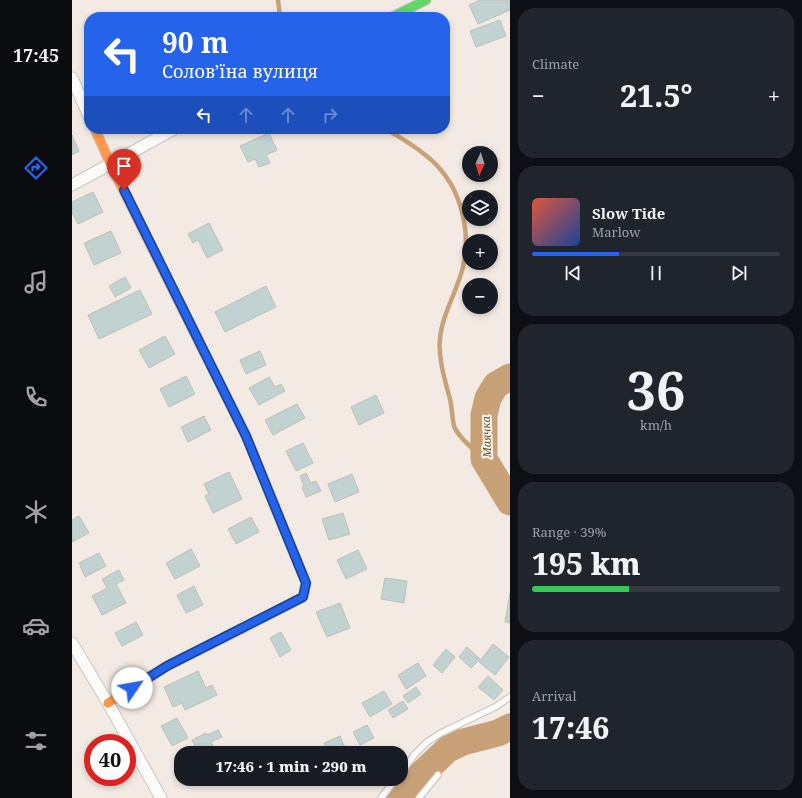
<!DOCTYPE html>
<meta charset="utf-8">
<style>
:root{--surface:#171b24;--page:#20242c;--text:#f1f3f6;--muted:#9ea1a6;--line:#363941;--accent:#2563eb}
body{margin:0;font-family:"Noto Serif",serif;background:var(--page);color:var(--text);height:100vh;display:flex;flex-direction:column;font-size:15px;white-space:nowrap}
*{box-sizing:border-box;margin:0}
p{font-size:13px;color:var(--muted)}
.icon{flex:none;width:22px;height:22px;fill:none;stroke:currentColor;stroke-width:2;stroke-linecap:round;stroke-linejoin:round}
.map{position:relative;flex:1;overflow:hidden}
.sheet{display:flex;flex-direction:column;gap:8px;padding:8px;background:#0d0f14;width:292px}
.sheet>*{flex:none}
.top-card{position:absolute;left:12px;top:12px;width:366px;height:122px;border-radius:16px;box-shadow:0 2px 6px #0003;background:#2563eb;color:#fff;overflow:hidden}
.needle{width:26px;rotate:184deg}
.controls{position:absolute;left:390px;top:146px;display:grid;gap:8px}
.controls a{display:grid;place-items:center;width:36px;height:36px;border-radius:50%;background:var(--surface);box-shadow:0 2px 6px #0003;font-size:20px}
.speed{position:absolute;left:12px;top:734px;display:flex;gap:8px;font-size:20px;font-weight:700;text-align:center}
.speed>*{display:grid;place-content:center;width:52px;height:52px;border-radius:50%;background:var(--surface);box-shadow:0 2px 6px #0003;line-height:1}
.speed .limit{border:6px solid #d22;background:#fff;color:#111}
.pin{position:absolute;display:grid;place-items:center;width:34px;height:34px;color:#fff;margin:-41px -17px;border-radius:50% 50% 50% 0;rotate:-45deg;box-shadow:0 0 4px #0007}
.pin .icon{rotate:45deg}
.me{position:absolute;width:44px;margin:-22px;rotate:57deg;stroke-linejoin:round;filter:drop-shadow(0 0 3px #0008)}
.turn{display:flex;align-items:center;gap:14px;height:84px;padding:0 12px;font-size:18px}
.turn .icon{width:52px;height:52px;stroke-width:2.5}
.turn b{display:block;font-size:28px;line-height:34px}
.lanes{display:flex;align-items:center;height:38px;padding:0 12px;background:#0003;justify-content:center;gap:20px;direction:ltr}
.lanes .off{opacity:.35}
.big{font-size:30px;font-weight:800;line-height:1.1}
.sheet .card{flex:1;display:flex;flex-direction:column;justify-content:center;gap:6px;min-width:0;padding:0 14px;border-radius:16px;background:var(--page)}
.sheet .dial{align-items:center;gap:0}
.dial b{font-size:52px;line-height:1}
.song{display:flex;align-items:center;gap:12px}
.cover{width:48px;height:48px;border-radius:6px;background:linear-gradient(135deg,hsl(10 70% 55%),hsl(220 70% 35%))}
.played{height:4px;border-radius:2px;background:linear-gradient(90deg,var(--accent) 35%,var(--line) 35%)}
.keys{display:flex;justify-content:space-around;direction:ltr}
.heat{display:flex;justify-content:space-between;align-items:center;font-size:22px;direction:ltr}
.charge{height:6px;border-radius:3px;background:linear-gradient(90deg,#34c759 39%,var(--line) 0)}
.trip{position:absolute;left:102px;top:746px;width:234px;height:40px;border-radius:16px;background:var(--surface);box-shadow:0 2px 6px #0003;font-weight:800;line-height:40px;text-align:center}
main{display:flex;flex:1;min-height:0}
.tabs{display:flex;flex-direction:column;width:72px;justify-content:space-around;align-items:center;background:#090b0e;color:var(--muted)}
.tabs .icon{width:28px;height:28px}
.tabs .selected{color:var(--accent)}
.tabs b{font-size:18px;color:var(--text)}
.map>svg:first-child{display:block}
.lines{fill:none;stroke-linecap:round;stroke-linejoin:round}
.stream{stroke:#c9a178;stroke-width:4.5}
.river{stroke:#c9a178;stroke-width:27}
.building{fill:#c2d2d1;stroke:#bfc0bc}
.lane-casing{stroke:#ccc6c0;stroke-width:8}
.street-casing{stroke:#ccc6c0;stroke-width:13}
.fast-casing{stroke:#ccc6c0;stroke-width:11}
.slow-casing{stroke:#ccc6c0;stroke-width:11}
.lane{stroke:#fdfcfb;stroke-width:5.5}
.street{stroke:#fdfcfb;stroke-width:11}
.fast{stroke:#63d668;stroke-width:9}
.slow{stroke:#ff974d;stroke-width:9}
.route-casing{stroke:#184099;stroke-width:10}
.route{stroke:#2563eb;stroke-width:7}
.labels{text-anchor:middle;dominant-baseline:central;stroke-width:4;stroke-linejoin:round;paint-order:stroke}
.water-label{font-size:11px;font-style:italic;fill:#6c461c;stroke:#fff9f4}
</style>
<main>
<nav class="tabs">
<b>17:45</b>
<svg class="icon selected" aria-label="directions" viewBox="0 0 24 24"><path d="M12 3l9 9-9 9-9-9zM9 14v-3h6M13 9l2 2-2 2"/></svg>
<svg class="icon" aria-label="music" viewBox="0 0 24 24"><path d="M9 18V5l10-2v13"/><circle cx="6" cy="18" r="3"/><circle cx="16" cy="16" r="3"/></svg>
<svg class="icon" aria-label="phone" viewBox="0 0 24 24"><path d="M5 4h4l2 5-3 2q2 4 5 5l2-3 5 2v4C11 20 4 13 5 4z"/></svg>
<svg class="icon" aria-label="climate" viewBox="0 0 24 24"><path d="M12 3v18M4 7l16 10M4 17L20 7"/></svg>
<svg class="icon" aria-label="car" viewBox="0 0 24 24"><path d="M5 17H2v-5l4-1 3-4h7l3 4 3 1v5h-3M9 17h6M6 11h13"/><circle cx="7" cy="17" r="2"/><circle cx="17" cy="17" r="2"/></svg>
<svg class="icon" aria-label="filters" viewBox="0 0 24 24"><path d="M4 7h16M4 17h16"/><circle cx="9" cy="7" r="2"/><circle cx="15" cy="17" r="2"/></svg>
</nav>
<div class="map">
<svg width="438" height="798" viewBox="0 0 438 798">
<rect width="100%" height="100%" fill="#f2eae3"/>
<g class="lines">
<!-- stream -->
<path class="stream" d="M206,0L208,17
M314,129C327,137 340,144 352,154C387,180 400,226 391,267C385,292 370,314 368,339C366,358 373,381 378,399C380,408 380,417 382,426C385,436 404,452 412,459"/>
<!-- river -->
<path class="river" d="M438,377L424,385L416,398L412,415V459L438,502
M326,798L341,782L376,749L391,742L426,733L438,727"/>
</g>
<!-- building -->
<path class="building" d="M408,0H438V10L406,24L397,5Z
M428,20L434,36L404,47L398,31Z
M197,133L205,150L194,155L198,163L187,167L183,159L176,162L168,146Z
M0,135L7,151L0,155Z
M21,192L31,212L6,224L0,213V202Z
M137,223L151,250L135,258L126,240L121,243L116,234Z
M39,231L49,253L22,265L12,243Z
M53,277L59,288L43,297L37,286Z
M194,286L204,307L153,332L143,312Z
M68,290L80,314L27,339L16,315Z
M93,336L103,354L77,368L67,350Z
M188,351L194,365L174,374L168,360Z
M114,376L123,394L97,407L88,389Z
M197,377L203,387L209,384L213,391L187,405L177,388Z
M304,395L312,413L287,425L279,407Z
M225,404L233,418L201,435L193,420Z
M132,416L139,430L116,442L109,427Z
M231,443L241,463L224,471L214,451Z
M157,472L170,499L141,513L133,496L137,494L132,484Z
M234,473L239,483L244,481L249,491L234,497L230,487L232,486L228,476Z
M280,474L287,492L263,502L256,484Z
M271,513L278,534L257,540L250,519Z
M7,516L17,533L0,542V520Z
M179,517L187,532L164,544L156,529Z
M119,549L128,566L103,579L94,563Z
M286,550L295,569L274,579L265,560Z
M27,553L34,566L13,577L7,563Z
M47,570L52,580L44,584L54,603L30,615L20,596L35,588L30,579Z
M313,578L335,581L332,603L309,599Z
M122,586L131,605L114,613L105,595Z
M438,593V623L433,622Z
M268,603L278,628L255,637L244,612Z
M64,622L71,635L50,646L43,633Z
M209,632L219,650L208,657L198,638Z
M421,644L437,657L423,675L407,662Z
M395,647L408,659L399,668L387,657Z
M374,649L383,657L370,673L361,665Z
M346,663L354,676L334,689L326,675Z
M126,671L134,688L140,685L145,695L113,710L110,703L101,707L92,687Z
M416,676L431,690L422,700L406,687Z
M344,687L349,694L336,703L331,696Z
M312,691L320,704L298,717L290,703Z
M331,701L336,709L321,718L316,710Z
M105,718L116,738L100,746L89,726Z
M295,725L302,738L288,745L281,732Z
M146,730L150,737L139,742L144,753H126L120,740L134,733L135,735Z
M268,736L275,753H257L252,743Z"/>
<g class="lines">
<defs>
<path id="lane" d="M329,773L343,754L355,742L369,733L423,707L438,697
M309,798L324,779
M347,798L366,775"/>
<path id="street" d="M0,78L17,116
M0,185L102,129
M0,643L36,703L89,798"/>
<path id="fast" d="M320,17L354,0
M136,360L174,436L234,583L231,597L171,628"/>
<path id="slow" d="M23,129L38,163L136,360
M36,703L95,666L171,628"/>
</defs>
<!-- lane casing -->
<use href="#lane" class="lane-casing"/>
<!-- street casing -->
<use href="#street" class="street-casing"/>
<!-- fast casing -->
<use href="#fast" class="fast-casing"/>
<!-- slow casing -->
<use href="#slow" class="slow-casing"/>
<!-- lane -->
<use href="#lane" class="lane"/>
<!-- street -->
<use href="#street" class="street"/>
<!-- fast -->
<use href="#fast" class="fast"/>
<!-- slow -->
<use href="#slow" class="slow"/>
</g>
<g class="lines">
<defs>
<path id="route" d="M52,190L174,436L234,583L231,597L95,666L60,688"/>
</defs>
<!-- route casing -->
<use href="#route" class="route-casing"/>
<!-- route -->
<use href="#route" class="route"/>
</g>
<g class="labels">
<!-- water labels -->
<g class="water-label">
<text transform="translate(414 437) rotate(-92)">Маячка</text>
</g>
</g>
</svg>
<div class="controls">
<a><svg class="needle" viewBox="-14 -14 28 28"><path d="M0-13l5 13h-10z" fill="#e53935"/><path d="M0 13l5-13h-10z" fill="#9ea1a6"/></svg></a>
<a><svg class="icon" aria-label="layers" viewBox="0 0 24 24"><path d="M12 4l9 5-9 5-9-5zM3 14l9 5 9-5"/></svg></a>
<a>+</a>
<a>−</a>
</div>
<div class="speed"><div class="limit">40</div></div>
<div class="pin" style="left:52px;top:190px;background:#d93025"><svg class="icon" aria-label="arrive" viewBox="0 0 24 24"><path d="M6 21V4h12l-3 4 3 4H6"/></svg></div>
<svg class="me" style="left:60px;top:688px" viewBox="-20 -20 40 40"><circle r="19" fill="#fff"/><path d="M0-13L10 11 0 6-10 11z" fill="#2563eb"/></svg>
<div class="trip">17:46 · 1 min · 290 m</div>
<div class="top-card">
<div class="turn"><svg class="icon" aria-label="left" viewBox="0 0 24 24"><path d="M17 20v-9H6M10 6l-5 5 5 5"/></svg><div><b>90 m</b>Соловʼїна вулиця</div></div>
<div class="lanes"><svg class="icon" aria-label="left" viewBox="0 0 24 24"><path d="M17 20v-9H6M10 6l-5 5 5 5"/></svg><svg class="icon off" aria-label="ahead" viewBox="0 0 24 24"><path d="M12 20V5M6 11l6-6 6 6"/></svg><svg class="icon off" aria-label="ahead" viewBox="0 0 24 24"><path d="M12 20V5M6 11l6-6 6 6"/></svg><svg class="icon off" aria-label="right" viewBox="0 0 24 24"><path d="M7 20v-9h11M14 6l5 5-5 5"/></svg></div>
</div>
</div>
<section class="sheet">
<div class="card"><p>Climate</p>
<div class="heat"><a>−</a><b class="big">21.5°</b><a>+</a></div>
</div>
<div class="card">
<div class="song"><i class="cover"></i><div><b>Slow Tide</b><p>Marlow</p></div></div>
<div class="played"></div>
<div class="keys"><svg class="icon" aria-label="previous" viewBox="0 0 24 24"><path d="M18 5L8 12l10 7zM5 5v14"/></svg><svg class="icon" aria-label="pause" viewBox="0 0 24 24"><path d="M8 5v14M16 5v14"/></svg><svg class="icon" aria-label="next" viewBox="0 0 24 24"><path d="M6 5l10 7-10 7zM19 5v14"/></svg></div>
</div>
<div class="card dial"><b>36</b><p>km/h</p></div>
<div class="card"><p>Range · 39%</p><b class="big">195 km</b><div class="charge"></div></div>
<div class="card"><p>Arrival</p><b class="big">17:46</b></div>
</section>
</main>
